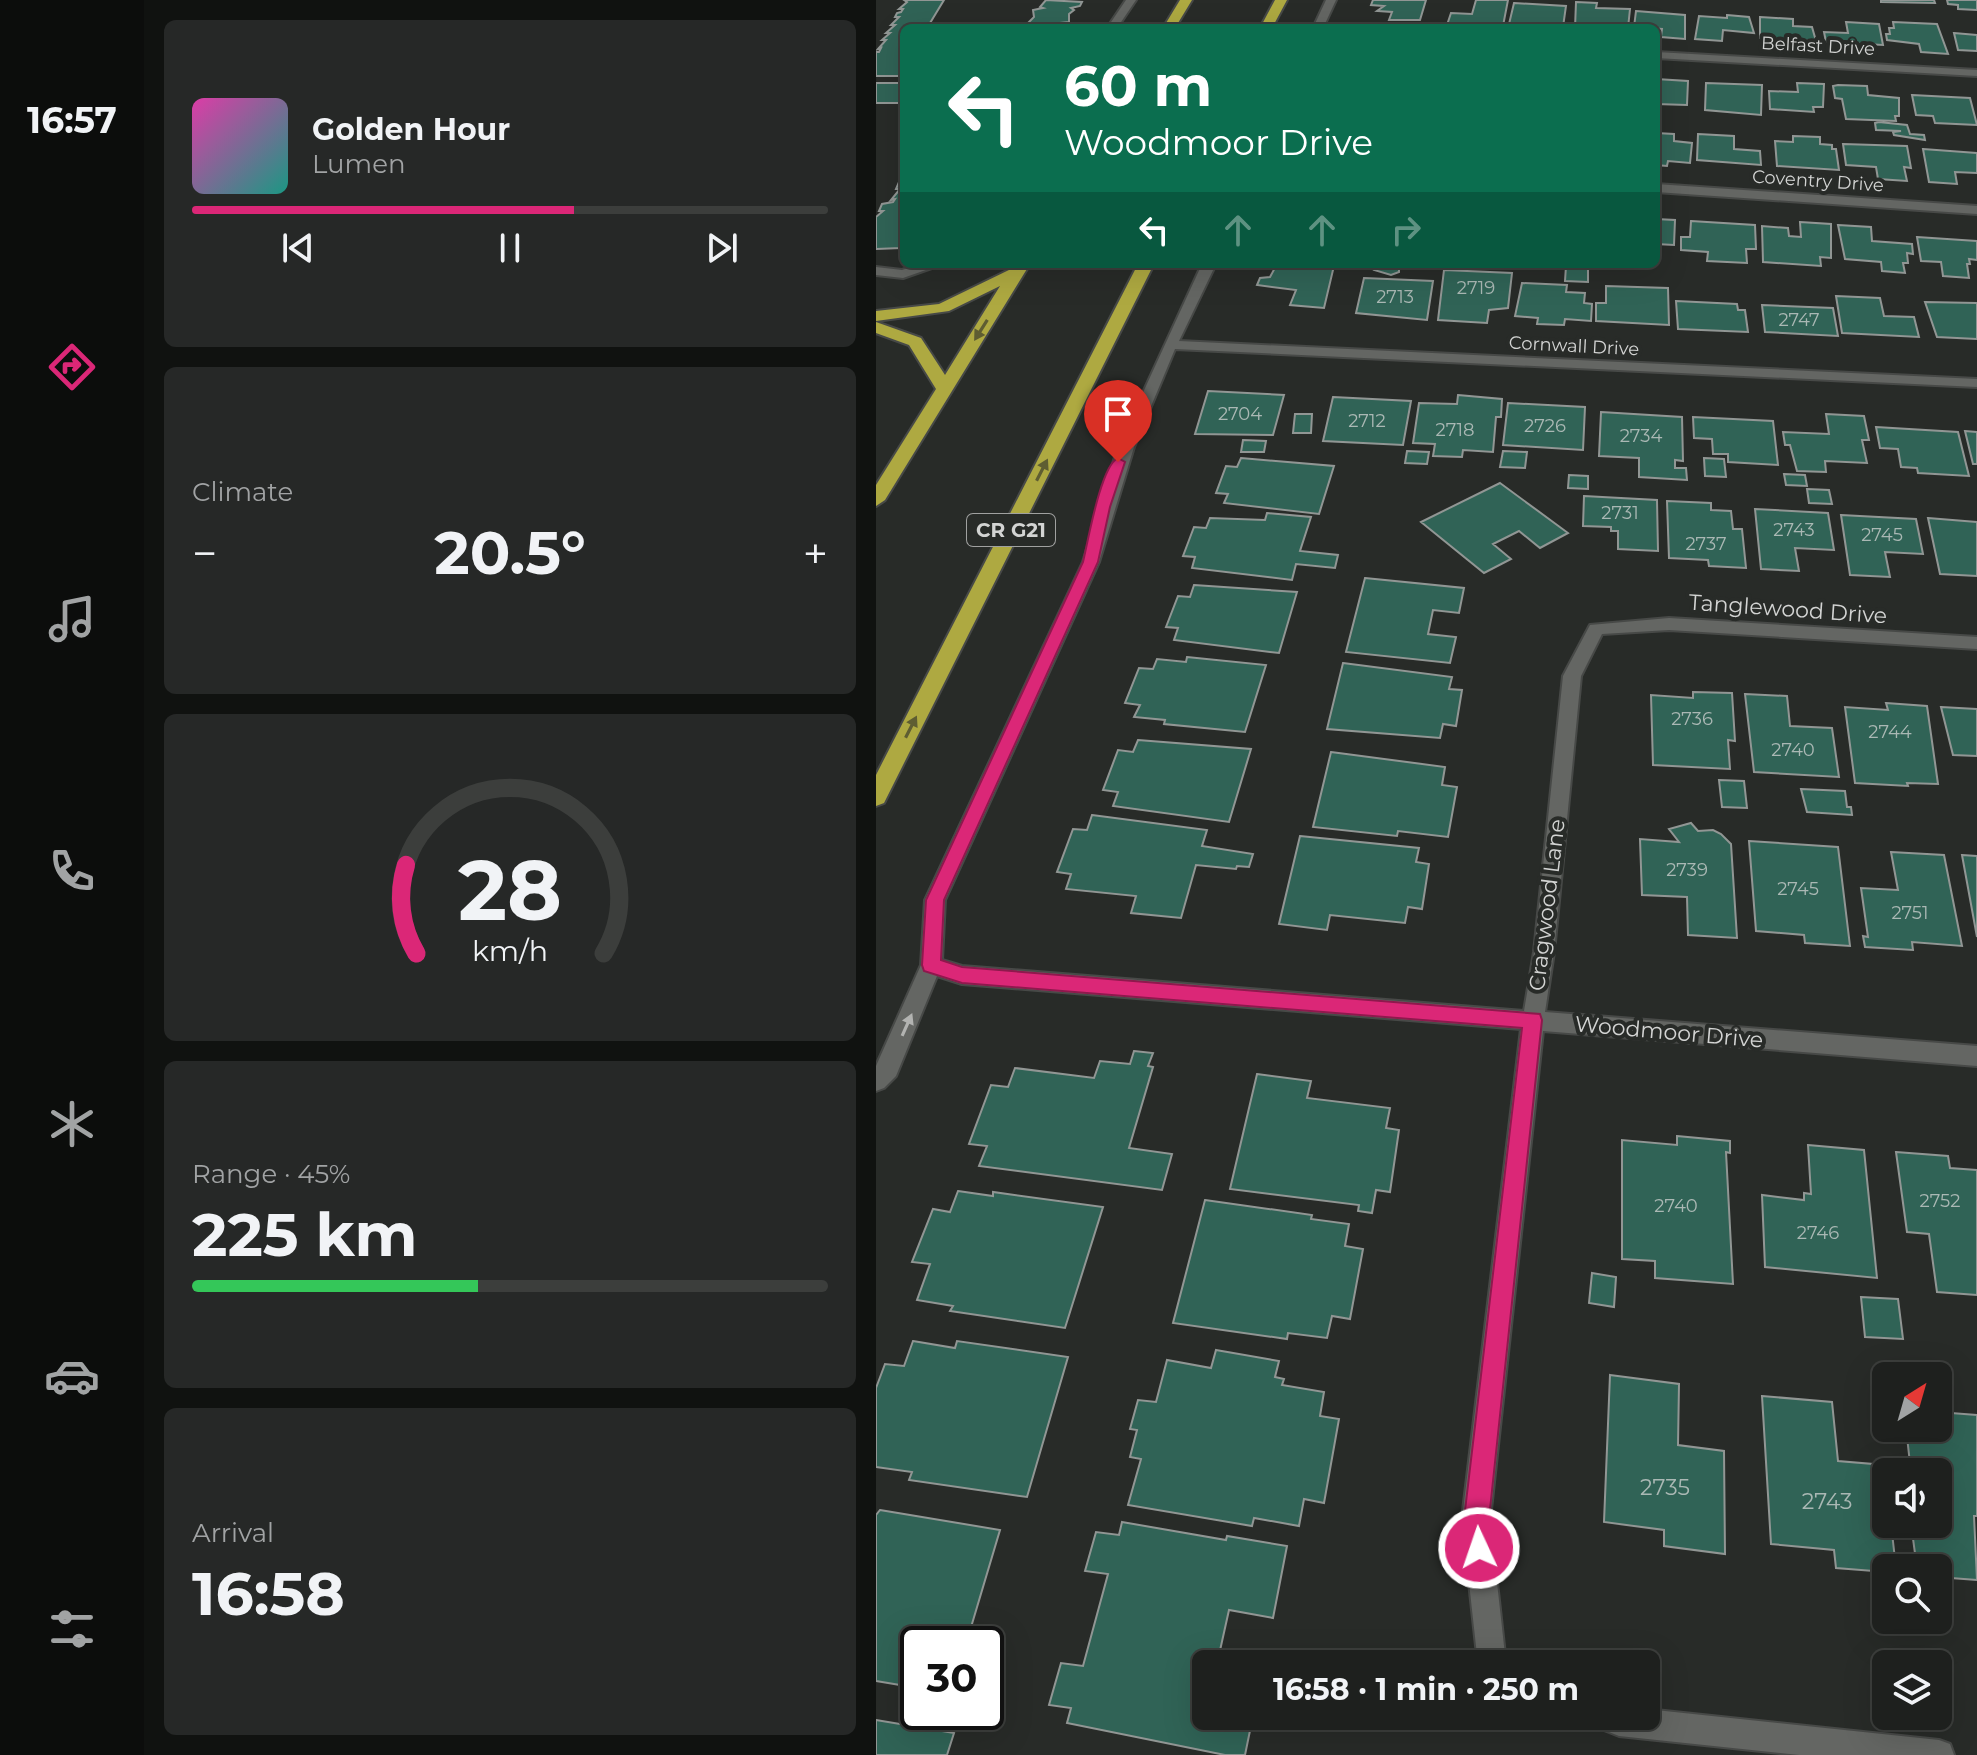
<!DOCTYPE html>
<meta charset="utf-8">
<style>
:root{--surface:#1e201e;--page:#262827;--text:#f1f3f6;--muted:#a1a3a4;--line:#3c3e3c;--accent:#db2777}
body{margin:0;font-family:Montserrat,sans-serif;background:var(--page);color:var(--text);height:100vh;display:flex;flex-direction:column;font-size:30px;white-space:nowrap}
*{box-sizing:border-box;margin:0}
p{font-size:26px;color:var(--muted)}
.icon{flex:none;width:44px;height:44px;fill:none;stroke:currentColor;stroke-width:2;stroke-linecap:round;stroke-linejoin:round}
.map{position:relative;flex:1;overflow:hidden}
.side{display:flex;flex-direction:column;gap:20px;padding:20px;background:#101210;width:732px}
.side>*{flex:none}
.guide{position:absolute;left:24px;top:24px;width:760px;height:244px;border-radius:12px;box-shadow:0 8px 32px #0002,0 0 0 2px var(--line);background:#0b6e4f;color:#fff;overflow:hidden}
.needle{width:52px;rotate:37deg}
.buttons{position:absolute;left:996px;top:1362px;display:grid;gap:16px}
.buttons a{display:grid;place-items:center;width:80px;height:80px;border-radius:12px;background:var(--surface);box-shadow:0 8px 32px #0002,0 0 0 2px var(--line);font-size:40px}
.speed{position:absolute;left:24px;top:1626px;display:flex;gap:16px;font-size:40px;font-weight:700;text-align:center}
.speed>*{display:grid;place-content:center;width:104px;height:104px;border-radius:50%;background:var(--surface);box-shadow:0 8px 32px #0002,0 0 0 2px var(--line);line-height:1}
.speed .limit{border:4px solid #111;border-radius:12px;background:#fff;color:#111}
.pin{position:absolute;display:grid;place-items:center;width:68px;height:68px;color:#fff;margin:-82px -34px;border-radius:50% 50% 50% 0;rotate:-45deg;box-shadow:0 0 8px #0007}
.pin .icon{rotate:45deg}
.me{position:absolute;width:88px;margin:-44px;rotate:357deg;stroke-linejoin:round;filter:drop-shadow(0 0 6px #0008)}
.turn{display:flex;align-items:center;gap:28px;height:168px;padding:0 32px;font-size:36px}
.turn .icon{width:104px;height:104px;stroke-width:2.5}
.turn b{display:block;font-size:56px;line-height:68px}
.lanes{display:flex;align-items:center;height:76px;padding:0 32px;background:#0003;justify-content:center;gap:40px;direction:ltr}
.lanes .off{opacity:.35}
.big{font-size:60px;font-weight:700;line-height:1.1}
.side .card{flex:1;display:flex;flex-direction:column;justify-content:center;gap:12px;min-width:0;padding:0 28px;border-radius:12px;background:var(--page)}
.side .dial{align-items:center;gap:0}
.dial svg{height:208px;overflow:visible;fill:none;stroke:var(--line);stroke-width:7;stroke-linecap:round;text-anchor:middle}
.dial text{fill:var(--text);stroke:none}
.song{display:flex;align-items:center;gap:24px}
.cover{width:96px;height:96px;border-radius:12px;background:linear-gradient(135deg,hsl(320 70% 55%),hsl(170 70% 35%))}
.played{height:8px;border-radius:4px;background:linear-gradient(90deg,var(--accent) 60%,var(--line) 60%)}
.keys{display:flex;justify-content:space-around;direction:ltr}
.heat{display:flex;justify-content:space-between;align-items:center;font-size:44px;direction:ltr}
.charge{height:12px;border-radius:6px;background:linear-gradient(90deg,#34c759 45%,var(--line) 0)}
.trip{position:absolute;left:316px;top:1650px;width:468px;height:80px;border-radius:12px;background:var(--surface);box-shadow:0 8px 32px #0002,0 0 0 2px var(--line);font-weight:700;line-height:80px;text-align:center}
main{display:flex;flex:1;min-height:0}
.tabs{display:flex;flex-direction:column;width:144px;justify-content:space-around;align-items:center;background:#0c0d0c;color:var(--muted)}
.tabs .icon{width:56px;height:56px}
.tabs .selected{color:var(--accent)}
.tabs b{font-size:36px;color:var(--text)}
.map>svg:first-child{display:block}
.building{fill:#306356;stroke:#919694;stroke-width:2}
.lines{fill:none;stroke-linecap:round;stroke-linejoin:round}
.minor-casing{stroke:#474947;stroke-width:4}
.highway-casing{stroke:#474947;stroke-width:4}
.minor{fill:#646663;fill-rule:evenodd}
.highway{fill:#aea941;fill-rule:evenodd}
.oneway{fill:#5e5d32}
.oneway2{fill:#b2b3b1}
.route{fill:#db2777;stroke:#8e194d;stroke-width:2}
.labels{text-anchor:middle;dominant-baseline:central;stroke-width:8;stroke-linejoin:round;paint-order:stroke}
.far-street-label{font-size:18px;fill:#d3d4d3;stroke:#282b28}
.number-label{font-size:18px;fill:#aab8b4}
.shield{fill:#282b28;stroke:#a0a1a0;stroke-width:2}
.shield-label{font-size:20px;font-weight:bold;fill:#d3d4d3}
.street-label{font-size:22px;fill:#d3d4d3;stroke:#282b28}
.near-number-label{font-size:22px;fill:#aab8b4}
</style>
<main>
<nav class="tabs">
<b>16:57</b>
<svg class="icon selected" aria-label="directions" viewBox="0 0 24 24"><path d="M12 3l9 9-9 9-9-9zM9 14v-3h6M13 9l2 2-2 2"/></svg>
<svg class="icon" aria-label="music" viewBox="0 0 24 24"><path d="M9 18V5l10-2v13"/><circle cx="6" cy="18" r="3"/><circle cx="16" cy="16" r="3"/></svg>
<svg class="icon" aria-label="phone" viewBox="0 0 24 24"><path d="M5 4h4l2 5-3 2q2 4 5 5l2-3 5 2v4C11 20 4 13 5 4z"/></svg>
<svg class="icon" aria-label="climate" viewBox="0 0 24 24"><path d="M12 3v18M4 7l16 10M4 17L20 7"/></svg>
<svg class="icon" aria-label="car" viewBox="0 0 24 24"><path d="M5 17H2v-5l4-1 3-4h7l3 4 3 1v5h-3M9 17h6M6 11h13"/><circle cx="7" cy="17" r="2"/><circle cx="17" cy="17" r="2"/></svg>
<svg class="icon" aria-label="filters" viewBox="0 0 24 24"><path d="M4 7h16M4 17h16"/><circle cx="9" cy="7" r="2"/><circle cx="15" cy="17" r="2"/></svg>
</nav>
<section class="side">
<div class="card">
<div class="song"><i class="cover"></i><div><b>Golden Hour</b><p>Lumen</p></div></div>
<div class="played"></div>
<div class="keys"><svg class="icon" aria-label="previous" viewBox="0 0 24 24"><path d="M18 5L8 12l10 7zM5 5v14"/></svg><svg class="icon" aria-label="pause" viewBox="0 0 24 24"><path d="M8 5v14M16 5v14"/></svg><svg class="icon" aria-label="next" viewBox="0 0 24 24"><path d="M6 5l10 7-10 7zM19 5v14"/></svg></div>
</div>
<div class="card"><p>Climate</p>
<div class="heat"><a>−</a><b class="big">20.5°</b><a>+</a></div>
</div>
<div class="card dial"><svg viewBox="0 0 100 80">
<path d="M14 69A42 42 0 1 1 86 69"/>
<path d="M14 69A42 42 0 0 1 10 35" stroke="#db2777"/>
<text x="50" y="56" font-size="32" font-weight="700">28</text>
<text x="50" y="72" font-size="11">km/h</text>
</svg></div>
<div class="card"><p>Range · 45%</p><b class="big">225 km</b><div class="charge"></div></div>
<div class="card"><p>Arrival</p><b class="big">16:58</b></div>
</section>
<div class="map">
<svg width="1101" height="1755" viewBox="0 0 1101 1755">
<rect width="100%" height="100%" fill="#282b28"/>
<!-- building -->
<path class="building" d="M28,0H68L51,28H28L27,76H0V52H3L5,48L2,49L10,40H6L14,33H10L19,25H15L23,17H19L21,13L25,12L27,9H23L31,2Z
M170,0L206,2L204,6L195,8L198,10L193,14V22L183,23L186,28H145L147,23H155L153,22L158,17L157,10L167,8L164,7Z
M497,0H550L544,20H513L516,12L501,11L508,6L495,5Z
M600,0H632L627,26L594,24L593,28H570L575,13L596,14Z
M1005,0H1058L1059,3L1005,2Z
M1071,0H1101V10L1082,9V5L1072,4Z
M700,2L721,3L720,8L754,9L752,28H699Z
M638,3L690,6L687,27L633,24Z
M760,11L809,15V39L785,37L786,29L758,27Z
M851,15L873,17L878,33L847,30L846,41L819,39L823,16L851,18Z
M884,17L917,19V26L936,27L940,41L884,38Z
M970,22L1003,24L1007,45L950,42L948,32L972,33Z
M1017,22L1061,24L1072,54L1045,52L1043,44L1011,40L1010,34H1014L1013,28H1018Z
M1078,33L1101,35V51L1082,50Z
M780,79L812,81L811,105L780,104Z
M0,83H28V103H0Z
M830,83L886,85L885,115L829,110Z
M921,83L948,84L947,107H937L938,112L894,109L893,91L922,92Z
M962,85L991,86L992,95L1023,98V116H1019L1020,121L970,119L966,99L959,98L957,86Z
M1036,95L1094,98L1101,125L1059,123L1057,116L1040,115Z
M1003,122L1031,125L1034,134L1048,135L1049,140L1018,135L1017,132L1025,131L1000,130L999,123Z
M780,133L798,134V141L816,143L814,163L792,161L791,166L780,165Z
M822,134L858,136V149L884,151L885,165L821,160Z
M917,136L944,137V144L956,145V149H960L963,170L901,166L899,141L917,142Z
M967,144L1031,146L1035,168L1028,167L1031,181L1002,179L1000,167L970,165Z
M1047,149L1101,153V173L1079,172L1081,184L1053,182Z
M28,180V246L25,248L0,249V217L7,211H3L6,204L17,202L19,199L15,200L24,189H20L23,182Z
M780,219L799,220L798,245L780,244Z
M815,221L879,225L880,249H870L871,263L831,261L832,252L805,250V237H814Z
M924,222L955,224V258L944,257L945,266L887,262L886,226L912,228L913,236L925,237Z
M962,225L995,227L996,241L1036,244L1037,254L1031,253L1032,263H1027L1029,273L1006,271L1005,262L969,259Z
M1041,237L1101,241V260L1093,259L1094,264H1091L1093,278L1067,276L1065,262L1045,261Z
M401,264H453L457,270L448,308L414,305L420,290L381,285L384,278L394,277Z
M523,264V272L515,275L498,270L501,264Z
M690,266L712,267V282L689,281Z
M568,270L636,273L632,308L613,310L611,323L562,320Z
M488,278L557,281L551,320L480,313Z
M646,283L691,285L690,292L709,293L708,303L716,304L715,321L689,319L688,325L661,324L662,318L639,316Z
M730,286L792,288L793,325L720,321V303H730Z
M960,296L1004,298L1008,316L1038,317L1043,337L966,333Z
M800,301L861,304L862,310H869L872,332L802,329Z
M1049,302L1101,303V339L1061,337Z
M886,305L957,308L962,336L889,332Z
M332,391L408,395L397,435L319,434Z
M582,395L626,399L625,417H620L617,452L587,450L586,457L557,456L559,444L537,443L543,403L581,404Z
M457,397L535,401L527,445L447,441Z
M632,403L709,407L707,450L627,445Z
M725,412L806,417L807,461L799,460V468H810L811,480L763,477V458L723,456Z
M419,414H436L435,433H417Z
M950,414L988,416L993,440H986L991,463L949,461L950,472L921,471L914,445H909L907,432L953,434Z
M817,417L897,421L902,465L852,462V454H837L836,439L818,438Z
M1000,427L1082,432L1093,476L1042,473L1041,468L1025,467L1022,449L1004,448Z
M1089,431L1101,432V464H1097Z
M367,440L390,441L388,452H365Z
M531,451L553,452L551,464L529,463Z
M627,451L651,452L649,468L624,467Z
M365,458L458,466L443,514L348,503L352,494L340,493L350,466L361,467Z
M828,458L848,459L850,477L829,476Z
M908,474L929,475L931,486L910,485Z
M693,475L712,476V489L692,488Z
M624,483L692,533L664,548L643,531L617,544L635,559L608,573L545,522Z
M931,489L953,490L956,504L933,503Z
M708,496L781,500L782,551L742,549V531H735V527L707,526Z
M791,501L835,503V510L855,511L857,529H866L870,568L833,566L832,560L793,558Z
M879,509L952,513L958,550L919,548L923,571L885,569Z
M391,513L435,517L424,551L462,555L459,568L420,564L416,580L316,568L319,557L307,556L318,527L330,528L334,518L389,520Z
M965,515L1040,519L1047,554L1009,552L1014,577L974,575Z
M1052,518L1101,522V576L1064,574Z
M489,578L588,588L583,613L557,610L552,634L580,637L574,663L470,652Z
M318,585L421,592L403,653L298,640L302,628L290,627L302,596L314,597Z
M311,657L390,665L369,732L288,724L289,720L258,717L264,705L249,703L263,668L277,669L281,659L310,662Z
M467,663L576,677L573,689L586,690L580,726L567,724L564,738L451,729Z
M817,692L856,693L859,741L852,740L854,769L777,765L775,695L817,698Z
M869,694L911,696L914,726L956,728L963,777L878,772Z
M1010,703L1051,706L1062,784L1031,783L1032,786L979,783L969,707L1012,710Z
M1065,707L1101,709V756L1077,755Z
M262,740L375,749L353,822L237,806L242,792L227,790L242,750L257,752Z
M455,752L569,767L566,785L581,787L572,837L522,831L521,836L437,827Z
M843,780L868,781L871,808L846,807Z
M925,789L969,791L971,807H975L976,815L931,812Z
M216,815L331,830L326,846L377,854L373,867L361,866L360,869L320,865L305,918L255,913L260,896L190,889L195,874L181,872L197,829L211,830Z
M815,823L822,831L837,830L845,834L855,844L861,938L812,935L811,897L766,895L764,839L803,842L793,829Z
M424,836L543,848L540,862L553,864L546,909L532,907L529,923L454,915L451,930L403,924Z
M873,841L962,847L974,946L929,943L928,935L880,931Z
M1015,852L1068,855L1086,946L1036,942L1037,950L989,947L987,936L992,937L985,888L1022,890Z
M1086,855L1101,856V937Z
M258,1051L277,1053L272,1066L277,1067L253,1148L296,1154L286,1190L103,1166L111,1146L93,1144L115,1085L132,1087L139,1068L218,1078L224,1061L254,1064Z
M381,1074L435,1081L431,1098L514,1108L510,1128L523,1130L514,1192L500,1190L496,1213L482,1211L483,1205L354,1189Z
M801,1136L854,1141V1153L850,1152L857,1284L779,1278V1261L746,1259V1140L801,1145Z
M932,1145L988,1150L1001,1278L889,1267L886,1195L928,1200V1193L935,1194Z
M1020,1152L1072,1156L1074,1168L1101,1170V1295L1061,1292L1053,1234L1031,1232Z
M82,1191L117,1196V1192L227,1207L189,1328L74,1311L77,1306L41,1300L54,1264L36,1262L57,1209L74,1212Z
M329,1200L436,1215L435,1219L473,1224L469,1246L487,1249L474,1319L456,1316L451,1338L412,1333L411,1339L297,1323Z
M716,1273L740,1277L738,1307L713,1303Z
M985,1297L1022,1299L1027,1339L989,1337Z
M37,1341L79,1348L81,1341L192,1357L151,1497L33,1480L36,1472L0,1467V1388L9,1364L28,1366Z
M340,1350L403,1361L399,1377L408,1379L406,1385L448,1392L444,1416L463,1419L448,1503L428,1499L423,1526L378,1518L376,1526L252,1505L265,1459L254,1457L261,1430L254,1429L262,1400L280,1402L291,1360L335,1368Z
M734,1375L803,1384L802,1445L848,1451L849,1554L788,1546V1530L728,1522Z
M886,1396L956,1402L962,1461L1009,1465L1010,1524H1015L1020,1568H1010V1572L960,1568L958,1550L895,1544Z
M1062,1412L1101,1415V1516H1098L1101,1580L1062,1577V1568H1041L1035,1524H1062V1472H1035L1030,1428H1062Z
M4,1510L124,1530L90,1644H42V1688L0,1681V1515Z
M246,1522L350,1540L351,1536L411,1546L397,1618L353,1610L341,1664H330V1716H377L369,1755H349L191,1723L195,1708L173,1705L185,1663L207,1666L232,1574L209,1571L220,1532L243,1535Z
M0,1720L78,1733L71,1755H0Z"/>
<g class="lines">
<defs>
<path id="minor" d="M250,0H260L241,28H231Z
M450,0H460L447,28H437Z
M780,52L1101,70V76L780,58Z
M780,184L1101,206V214L780,192Z
M46,264H67L27,278L0,275V267L26,270Z
M326,264H340L303,341L1101,379V387L299,349L258,447L223,562L69,900L66,960L86,966L648,1011L658,952L687,676L714,625L793,618L1101,637V649L793,630L726,634L705,676L678,952L669,1012L1101,1046V1066L667,1031L614,1519L630,1664H602L586,1519L645,1029L86,984L61,976L20,1076L8,1088L0,1091V1066L45,965L49,900L207,562L242,447Z
M770,1709L1063,1740L1074,1744L1078,1755H923L743,1736L718,1726L713,1716H770Z"/>
<path id="highway" d="M304,0H316L299,28H287Z
M399,0H411L396,28H384Z
M138,264H154L9,500L0,506V485L60,389L33,345L0,333V322L45,338L69,375L124,286L73,311L0,321V311L63,304L135,269Z
M262,264H278L11,797L8,803L0,806V775Z"/>
</defs>
<!-- minor casing -->
<use href="#minor" class="minor-casing"/>
<!-- highway casing -->
<use href="#highway" class="highway-casing"/>
<!-- minor -->
<use href="#minor" class="minor"/>
<!-- highway -->
<use href="#highway" class="highway"/>
</g>
<!-- one-way arrows -->
<defs><path id="oneway-solid" d="M-6-.8H1V-3.2L6.5 0L1 3.2V.8H-6Z" transform="scale(2)"/></defs>
<g class="oneway">
<use href="#oneway-solid" transform="translate(105 330) rotate(122)"/>
<use href="#oneway-solid" transform="translate(166 470) rotate(-63)"/>
<use href="#oneway-solid" transform="translate(35 727) rotate(-63)"/>
</g>
<use class="oneway2" href="#oneway-solid" transform="translate(31 1025) rotate(-66)"/>
<!-- route -->
<path class="route" d="M242,458L249,462L234,507L222,562L68,900L65,960L86,967L664,1014L666,1020L613,1519L616,1548L612,1556L603,1560L595,1556L588,1519L646,1028L86,983L48,971L46,965L50,900L207,562C212,541 225,465 242,458Z"/>
<g class="labels">
<!-- far-street labels -->
<g class="far-street-label">
<text transform="translate(942 46) rotate(3)">Belfast Drive</text>
<text transform="translate(942 181) rotate(4)">Coventry Drive</text>
<text transform="translate(698 346) rotate(3)">Cornwall Drive</text>
</g>
<!-- number labels -->
<g class="number-label">
<text x="600" y="288">2719</text>
<text x="519" y="297">2713</text>
<text x="923" y="320">2747</text>
<text x="364" y="414">2704</text>
<text x="491" y="421">2712</text>
<text x="669" y="426">2726</text>
<text x="579" y="430">2718</text>
<text x="765" y="436">2734</text>
<text x="744" y="513">2731</text>
<text x="918" y="530">2743</text>
<text x="1006" y="535">2745</text>
<text x="830" y="544">2737</text>
<text x="816" y="719">2736</text>
<text x="1014" y="732">2744</text>
<text x="917" y="750">2740</text>
<text x="811" y="870">2739</text>
<text x="922" y="889">2745</text>
<text x="1034" y="913">2751</text>
<text x="1064" y="1201">2752</text>
<text x="800" y="1206">2740</text>
<text x="942" y="1233">2746</text>
</g>
<!-- shield labels -->
<rect class="shield" x="91" y="514" width="88" height="32" rx="6"/>
<g class="shield-label">
<text x="135" y="530">CR G21</text>
</g>
<!-- street labels -->
<g class="street-label">
<text transform="translate(912 609) rotate(4)">Tanglewood Drive</text>
<text transform="translate(671 905) rotate(-83)">Cragwood Lane</text>
<text transform="translate(793 1032) rotate(5)">Woodmoor Drive</text>
</g>
<!-- near-number labels -->
<g class="near-number-label">
<text x="789" y="1487">2735</text>
<text x="951" y="1501">2743</text>
</g>
</g>
</svg>
<div class="buttons">
<a><svg class="needle" viewBox="-14 -14 28 28"><path d="M0-13l5 13h-10z" fill="#e53935"/><path d="M0 13l5-13h-10z" fill="#a1a3a4"/></svg></a>
<a><svg class="icon" aria-label="sound" viewBox="0 0 24 24"><path d="M4 9h4l5-4v14l-5-4H4zM17 9q2 3 0 6"/></svg></a>
<a><svg class="icon" aria-label="search" viewBox="0 0 24 24"><circle cx="10" cy="10" r="6"/><path d="M15 15l6 6"/></svg></a>
<a><svg class="icon" aria-label="layers" viewBox="0 0 24 24"><path d="M12 4l9 5-9 5-9-5zM3 14l9 5 9-5"/></svg></a>
</div>
<div class="speed"><div class="limit">30</div></div>
<div class="pin" style="left:242px;top:462px;background:#d93025"><svg class="icon" aria-label="arrive" viewBox="0 0 24 24"><path d="M6 21V4h12l-3 4 3 4H6"/></svg></div>
<svg class="me" style="left:603px;top:1548px" viewBox="-20 -20 40 40"><circle r="17" fill="#db2777" stroke="#fff" stroke-width="3"/><path d="M0-11L8 9 0 5-8 9z" fill="#fff"/></svg>
<div class="trip">16:58 · 1 min · 250 m</div>
<div class="guide">
<div class="turn"><svg class="icon" aria-label="left" viewBox="0 0 24 24"><path d="M17 20v-9H6M10 6l-5 5 5 5"/></svg><div><b>60 m</b>Woodmoor Drive</div></div>
<div class="lanes"><svg class="icon" aria-label="left" viewBox="0 0 24 24"><path d="M17 20v-9H6M10 6l-5 5 5 5"/></svg><svg class="icon off" aria-label="ahead" viewBox="0 0 24 24"><path d="M12 20V5M6 11l6-6 6 6"/></svg><svg class="icon off" aria-label="ahead" viewBox="0 0 24 24"><path d="M12 20V5M6 11l6-6 6 6"/></svg><svg class="icon off" aria-label="right" viewBox="0 0 24 24"><path d="M7 20v-9h11M14 6l5 5-5 5"/></svg></div>
</div>
</div>
</main>
